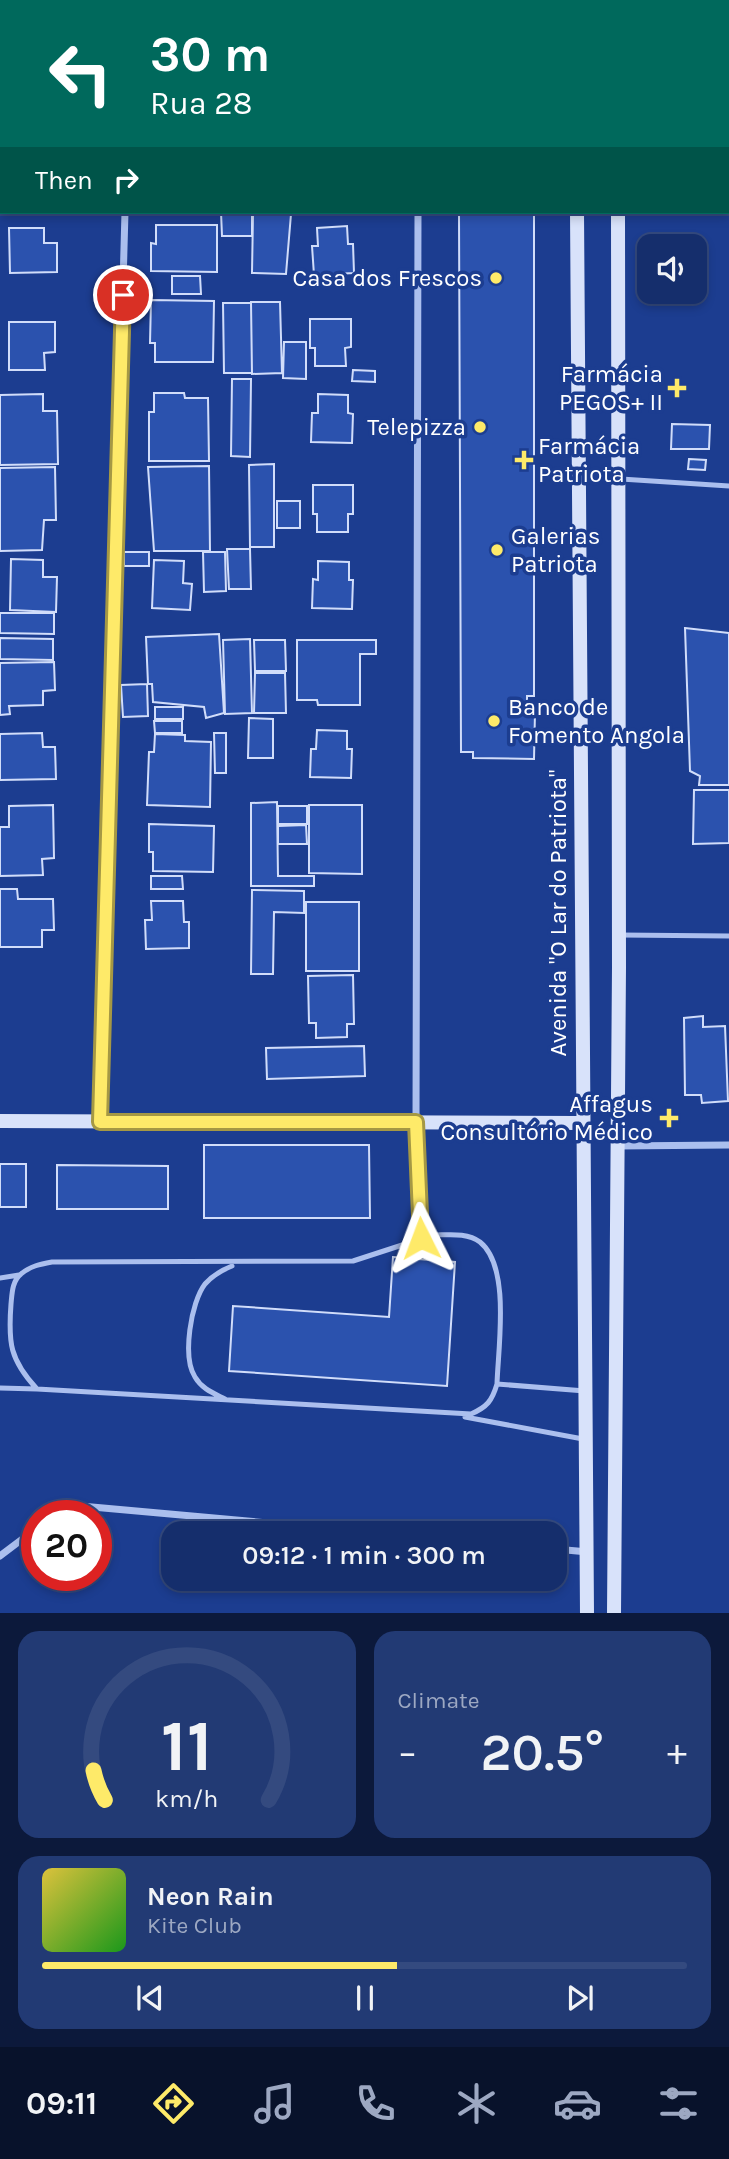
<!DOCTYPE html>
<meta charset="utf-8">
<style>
:root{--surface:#152e6c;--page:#223a74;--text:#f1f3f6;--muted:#9da8c2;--line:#344a7f;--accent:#feea69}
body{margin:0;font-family:Karla,sans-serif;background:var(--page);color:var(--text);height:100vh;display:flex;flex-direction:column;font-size:26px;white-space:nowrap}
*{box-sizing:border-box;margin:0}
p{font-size:23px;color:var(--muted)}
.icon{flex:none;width:38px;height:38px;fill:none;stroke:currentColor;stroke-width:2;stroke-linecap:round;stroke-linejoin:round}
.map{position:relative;height:1613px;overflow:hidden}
.sheet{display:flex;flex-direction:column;gap:18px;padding:18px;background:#0c193b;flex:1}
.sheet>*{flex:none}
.banner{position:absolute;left:0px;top:0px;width:730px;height:214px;box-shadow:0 4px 10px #0003,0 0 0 2px var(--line);background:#00695c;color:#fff;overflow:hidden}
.fabs{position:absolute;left:637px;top:234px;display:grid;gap:14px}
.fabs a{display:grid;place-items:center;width:70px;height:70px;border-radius:14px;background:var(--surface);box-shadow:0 4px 10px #0003,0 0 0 2px var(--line);font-size:35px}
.speed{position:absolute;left:21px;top:1500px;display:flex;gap:14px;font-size:35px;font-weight:700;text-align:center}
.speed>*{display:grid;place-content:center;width:91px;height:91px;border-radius:50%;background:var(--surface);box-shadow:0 4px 10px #0003,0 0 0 2px var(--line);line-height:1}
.speed .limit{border:10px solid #d22;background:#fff;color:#111}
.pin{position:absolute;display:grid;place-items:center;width:60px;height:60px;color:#fff;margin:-30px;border:4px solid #fff;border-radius:50%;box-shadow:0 2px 7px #0007}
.me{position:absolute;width:77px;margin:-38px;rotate:357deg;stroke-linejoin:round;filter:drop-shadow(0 0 5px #0008)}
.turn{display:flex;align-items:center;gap:24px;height:147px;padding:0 35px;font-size:32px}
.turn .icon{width:91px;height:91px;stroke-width:2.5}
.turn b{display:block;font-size:49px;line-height:60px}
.then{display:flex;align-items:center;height:66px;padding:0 35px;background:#0003;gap:14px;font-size:26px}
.big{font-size:52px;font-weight:600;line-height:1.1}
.sheet .widget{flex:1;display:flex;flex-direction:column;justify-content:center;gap:10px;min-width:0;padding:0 24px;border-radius:21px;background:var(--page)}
.sheet .dial{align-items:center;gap:0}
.dial svg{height:182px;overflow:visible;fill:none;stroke:var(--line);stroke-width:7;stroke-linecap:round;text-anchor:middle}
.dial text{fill:var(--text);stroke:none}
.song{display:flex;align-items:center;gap:21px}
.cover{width:84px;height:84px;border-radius:10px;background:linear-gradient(135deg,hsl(50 70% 55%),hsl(120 70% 35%))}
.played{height:7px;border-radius:4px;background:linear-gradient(90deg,var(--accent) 55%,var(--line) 55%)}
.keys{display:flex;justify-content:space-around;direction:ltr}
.heat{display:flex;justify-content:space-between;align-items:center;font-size:38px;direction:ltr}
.sheet .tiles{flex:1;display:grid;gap:18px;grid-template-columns:1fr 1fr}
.widget:last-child{grid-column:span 2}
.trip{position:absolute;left:161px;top:1521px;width:406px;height:70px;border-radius:21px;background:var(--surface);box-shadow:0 4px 10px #0003,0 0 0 2px var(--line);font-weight:600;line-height:70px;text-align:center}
.tabs{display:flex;height:112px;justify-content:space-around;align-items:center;background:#08122b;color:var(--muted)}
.tabs .icon{width:49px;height:49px}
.tabs .active{color:var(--accent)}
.tabs b{font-size:32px;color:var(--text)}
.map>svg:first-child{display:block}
.building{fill:#2b52ae;stroke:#d1ddfa;stroke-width:2}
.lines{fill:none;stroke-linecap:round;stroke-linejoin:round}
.lane{stroke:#abbfee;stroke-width:5}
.street{stroke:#abbfee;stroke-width:7}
.secondary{stroke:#d8e2fa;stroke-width:14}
.route-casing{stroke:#a59844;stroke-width:18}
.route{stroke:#feea69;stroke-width:12}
.poi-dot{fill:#feea69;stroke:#1c3d90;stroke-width:2.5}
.labels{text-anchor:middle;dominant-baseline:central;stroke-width:7;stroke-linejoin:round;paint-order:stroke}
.poi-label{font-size:24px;fill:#fff;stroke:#1c3d90;text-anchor:end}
.street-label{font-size:24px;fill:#fff;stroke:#1c3d90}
</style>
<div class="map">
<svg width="729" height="1613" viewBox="0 0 729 1613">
<rect width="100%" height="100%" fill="#1c3d90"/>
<!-- building -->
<path class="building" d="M0,0H46L2,2V88Z
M0,131H2V210H0Z
M221,212H252V236H222Z
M459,212H534V696H527V712H535L534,759L473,758V752H461Z
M253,213L291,214L286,274L252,273Z
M156,225H217V272L151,271V243L156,244Z
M347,226L348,244H353L354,273L314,275L312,246H318L317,228Z
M9,228H44V243H57V272L10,273Z
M172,276H200L201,294H172Z
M151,300L214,301L213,362H155V343H150Z
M251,302H280L282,373L252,374Z
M223,303H251L252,373H224Z
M310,319H351V347L345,348L346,366H315V348H310Z
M9,322H55V352L44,353L45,370H9Z
M284,342H306V379L283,378Z
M353,370L375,371V382L352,381Z
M232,379H251L250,457L231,456Z
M154,393H184L185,398H208L209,461H149V412H154Z
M43,394V411H57L58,464L0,465V395Z
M318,394L348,395V413L353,414L352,443L311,442L312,413H318Z
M672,424L710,425L709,449H671Z
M689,459L706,460L705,470L688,469Z
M274,464V547H250L249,465Z
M209,466L210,551H154L148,467Z
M55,467L56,520H44L42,550L0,551V468Z
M313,485H353V514H348V532H317V514H313Z
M277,501H300V528H277Z
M227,549H250L251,589H229Z
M124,552H149V566H124Z
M203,552H225L226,591L204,592Z
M11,559L43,560V577H57L56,612L10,610Z
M154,560L184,561L183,583L192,584L190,610L152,608Z
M318,561L349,562V580H353L352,609L312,608L313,579L318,580Z
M0,613H54V634L0,633Z
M685,628L729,633V785H699L700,776L690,771Z
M219,634L224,713L206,718L204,707L153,702L152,684H148L146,637Z
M0,638L53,639V660L0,659Z
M250,639L252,713L225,714L223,640Z
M254,640H285L286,671H255Z
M297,640H376V654H360V705H318L317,700H297Z
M54,662L55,690L43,691V705L9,706L10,714L0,715V663Z
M255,673H285L286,713H254Z
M147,684L148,716L123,717L121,685Z
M155,707H183V719H155Z
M249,718L273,719V758H248Z
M154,721H182V733H155Z
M317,730L347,731V749H352L351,778L310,777L311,749H316Z
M42,733L43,747H55L56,779L0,780V734Z
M214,733H226V773H215Z
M155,734L185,735V741L211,742L210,807L147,805L149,752H154Z
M694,790H729V843L693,844Z
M277,802L278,876H314V886H251V803Z
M53,805L54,858L42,859L43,875L0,876V827H9V806Z
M309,805H362V874L309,873Z
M278,806H307V824H278Z
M149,824L214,826L213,872L153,871V852H149Z
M306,825L307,844H278V826Z
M151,876H182L183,889H151Z
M0,889H17L18,899H53L54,930H42V947H0Z
M252,890L304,891V913L274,912L273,974H251Z
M151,901H183L184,922H189V948L146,949L145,920H152Z
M306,902H359V971H306Z
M353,975L354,1024H347V1037L316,1038V1023H309L308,976Z
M703,1016V1027L725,1026L728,1101L702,1103L701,1095H685L684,1018Z
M364,1046L365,1076L267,1079L266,1048Z
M204,1145H369L370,1218H204Z
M0,1164H26V1207H0Z
M57,1165L168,1166V1209H57Z
M393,1257L455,1262L447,1386L229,1371L233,1306L389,1317Z"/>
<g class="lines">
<!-- lane -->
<path class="lane" d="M621,479L729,486
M620,935L729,936
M416,1123L421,1238
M433,1235C448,1235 467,1232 480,1242C511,1267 498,1348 497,1384C492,1401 487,1407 471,1414L37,1389C10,1360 8,1343 11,1304C12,1294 12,1281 21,1274C30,1266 41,1264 52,1262L353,1261Z
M0,1278L19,1275
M497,1384L585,1391
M0,1388L37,1389
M225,1399C213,1393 202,1389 195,1377C182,1357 191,1302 205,1284C213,1275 222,1270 232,1266
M465,1417L583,1439"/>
<!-- street -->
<path class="street" d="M130,2V0
M418,2V0
M100,1121L125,212
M416,1122L418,212
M618,1146L729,1145
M58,1516L81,1506L379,1533
M555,1549L588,1552
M0,1556L37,1528"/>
<!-- secondary -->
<path class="secondary" d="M574,0V2
M619,2V0
M577,212L587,1613
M0,1121L582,1123
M614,1613L619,967L618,212"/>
</g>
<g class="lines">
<defs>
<path id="route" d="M123,295L100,1122H416L421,1238"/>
</defs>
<!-- route casing -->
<use href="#route" class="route-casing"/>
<!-- route -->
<use href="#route" class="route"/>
</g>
<!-- markers -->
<g class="poi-dot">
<circle cx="496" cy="278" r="7"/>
<path d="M673.5 377.5h7v7h7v7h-7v7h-7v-7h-7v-7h7z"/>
<circle cx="480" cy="427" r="7"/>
<path d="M520.5 449.5h7v7h7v7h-7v7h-7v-7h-7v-7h7z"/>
<circle cx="497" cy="550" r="7"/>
<circle cx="494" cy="721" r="7"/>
<path d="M665.5 1107.5h7v7h7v7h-7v7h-7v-7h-7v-7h7z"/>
</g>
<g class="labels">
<!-- poi labels -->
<g class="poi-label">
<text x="482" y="278">Casa dos Frescos</text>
<text x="663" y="374">Farmácia<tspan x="663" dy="28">PEGOS+ II</tspan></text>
<text x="466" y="427">Telepizza</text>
<text x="538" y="446" text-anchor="start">Farmácia<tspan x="538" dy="28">Patriota</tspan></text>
<text x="511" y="536" text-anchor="start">Galerias<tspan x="511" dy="28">Patriota</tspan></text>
<text x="508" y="707" text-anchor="start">Banco de<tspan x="508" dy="28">Fomento Angola</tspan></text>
<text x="653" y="1104">Affagus<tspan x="653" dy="28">Consultório Médico</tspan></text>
</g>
<!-- street labels -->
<g class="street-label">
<text transform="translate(558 913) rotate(-90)">Avenida "O Lar do Patriota"</text>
</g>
</g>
</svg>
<div class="fabs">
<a><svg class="icon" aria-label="sound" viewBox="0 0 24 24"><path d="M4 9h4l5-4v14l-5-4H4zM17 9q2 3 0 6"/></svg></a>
</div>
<div class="speed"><div class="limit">20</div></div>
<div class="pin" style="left:123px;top:295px;background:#d93025"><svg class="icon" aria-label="arrive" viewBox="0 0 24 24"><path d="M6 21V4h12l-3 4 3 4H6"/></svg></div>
<svg class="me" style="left:421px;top:1238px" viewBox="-20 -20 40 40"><path d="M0-17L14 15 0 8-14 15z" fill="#feea69" stroke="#fff" stroke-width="4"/></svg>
<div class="trip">09:12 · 1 min · 300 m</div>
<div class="banner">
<div class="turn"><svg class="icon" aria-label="left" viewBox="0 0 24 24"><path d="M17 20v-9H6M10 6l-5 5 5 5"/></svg><div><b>30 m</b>Rua 28</div></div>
<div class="then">Then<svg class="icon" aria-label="right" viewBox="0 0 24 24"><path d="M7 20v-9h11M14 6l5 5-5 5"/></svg></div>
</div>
</div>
<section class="sheet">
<div class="tiles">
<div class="widget dial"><svg viewBox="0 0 100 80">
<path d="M14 69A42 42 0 1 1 86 69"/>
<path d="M14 69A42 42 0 0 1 9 56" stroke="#feea69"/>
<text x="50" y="56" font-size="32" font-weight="700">11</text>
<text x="50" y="72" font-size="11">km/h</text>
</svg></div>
<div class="widget"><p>Climate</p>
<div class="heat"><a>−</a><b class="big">20.5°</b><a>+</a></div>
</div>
<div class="widget">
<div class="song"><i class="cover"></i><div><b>Neon Rain</b><p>Kite Club</p></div></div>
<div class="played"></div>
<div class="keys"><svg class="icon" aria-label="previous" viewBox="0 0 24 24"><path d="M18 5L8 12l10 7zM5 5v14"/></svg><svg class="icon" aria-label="pause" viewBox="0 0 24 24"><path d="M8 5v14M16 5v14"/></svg><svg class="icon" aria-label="next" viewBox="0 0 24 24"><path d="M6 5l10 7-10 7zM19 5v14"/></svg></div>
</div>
</div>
</section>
<nav class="tabs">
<b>09:11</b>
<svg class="icon active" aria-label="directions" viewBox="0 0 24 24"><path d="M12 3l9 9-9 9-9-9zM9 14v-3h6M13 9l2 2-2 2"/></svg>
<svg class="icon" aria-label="music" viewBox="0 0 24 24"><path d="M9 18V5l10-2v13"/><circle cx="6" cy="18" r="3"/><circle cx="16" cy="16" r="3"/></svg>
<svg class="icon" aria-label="phone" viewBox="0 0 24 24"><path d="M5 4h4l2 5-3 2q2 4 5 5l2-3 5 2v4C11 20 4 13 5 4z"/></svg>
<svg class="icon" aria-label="climate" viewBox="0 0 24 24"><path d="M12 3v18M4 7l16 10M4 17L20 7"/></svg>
<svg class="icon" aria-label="car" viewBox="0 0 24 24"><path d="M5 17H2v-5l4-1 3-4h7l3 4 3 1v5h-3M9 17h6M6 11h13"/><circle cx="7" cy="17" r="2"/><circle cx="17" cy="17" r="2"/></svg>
<svg class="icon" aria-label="filters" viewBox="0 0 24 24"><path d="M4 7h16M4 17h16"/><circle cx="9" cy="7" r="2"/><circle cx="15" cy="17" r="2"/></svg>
</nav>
